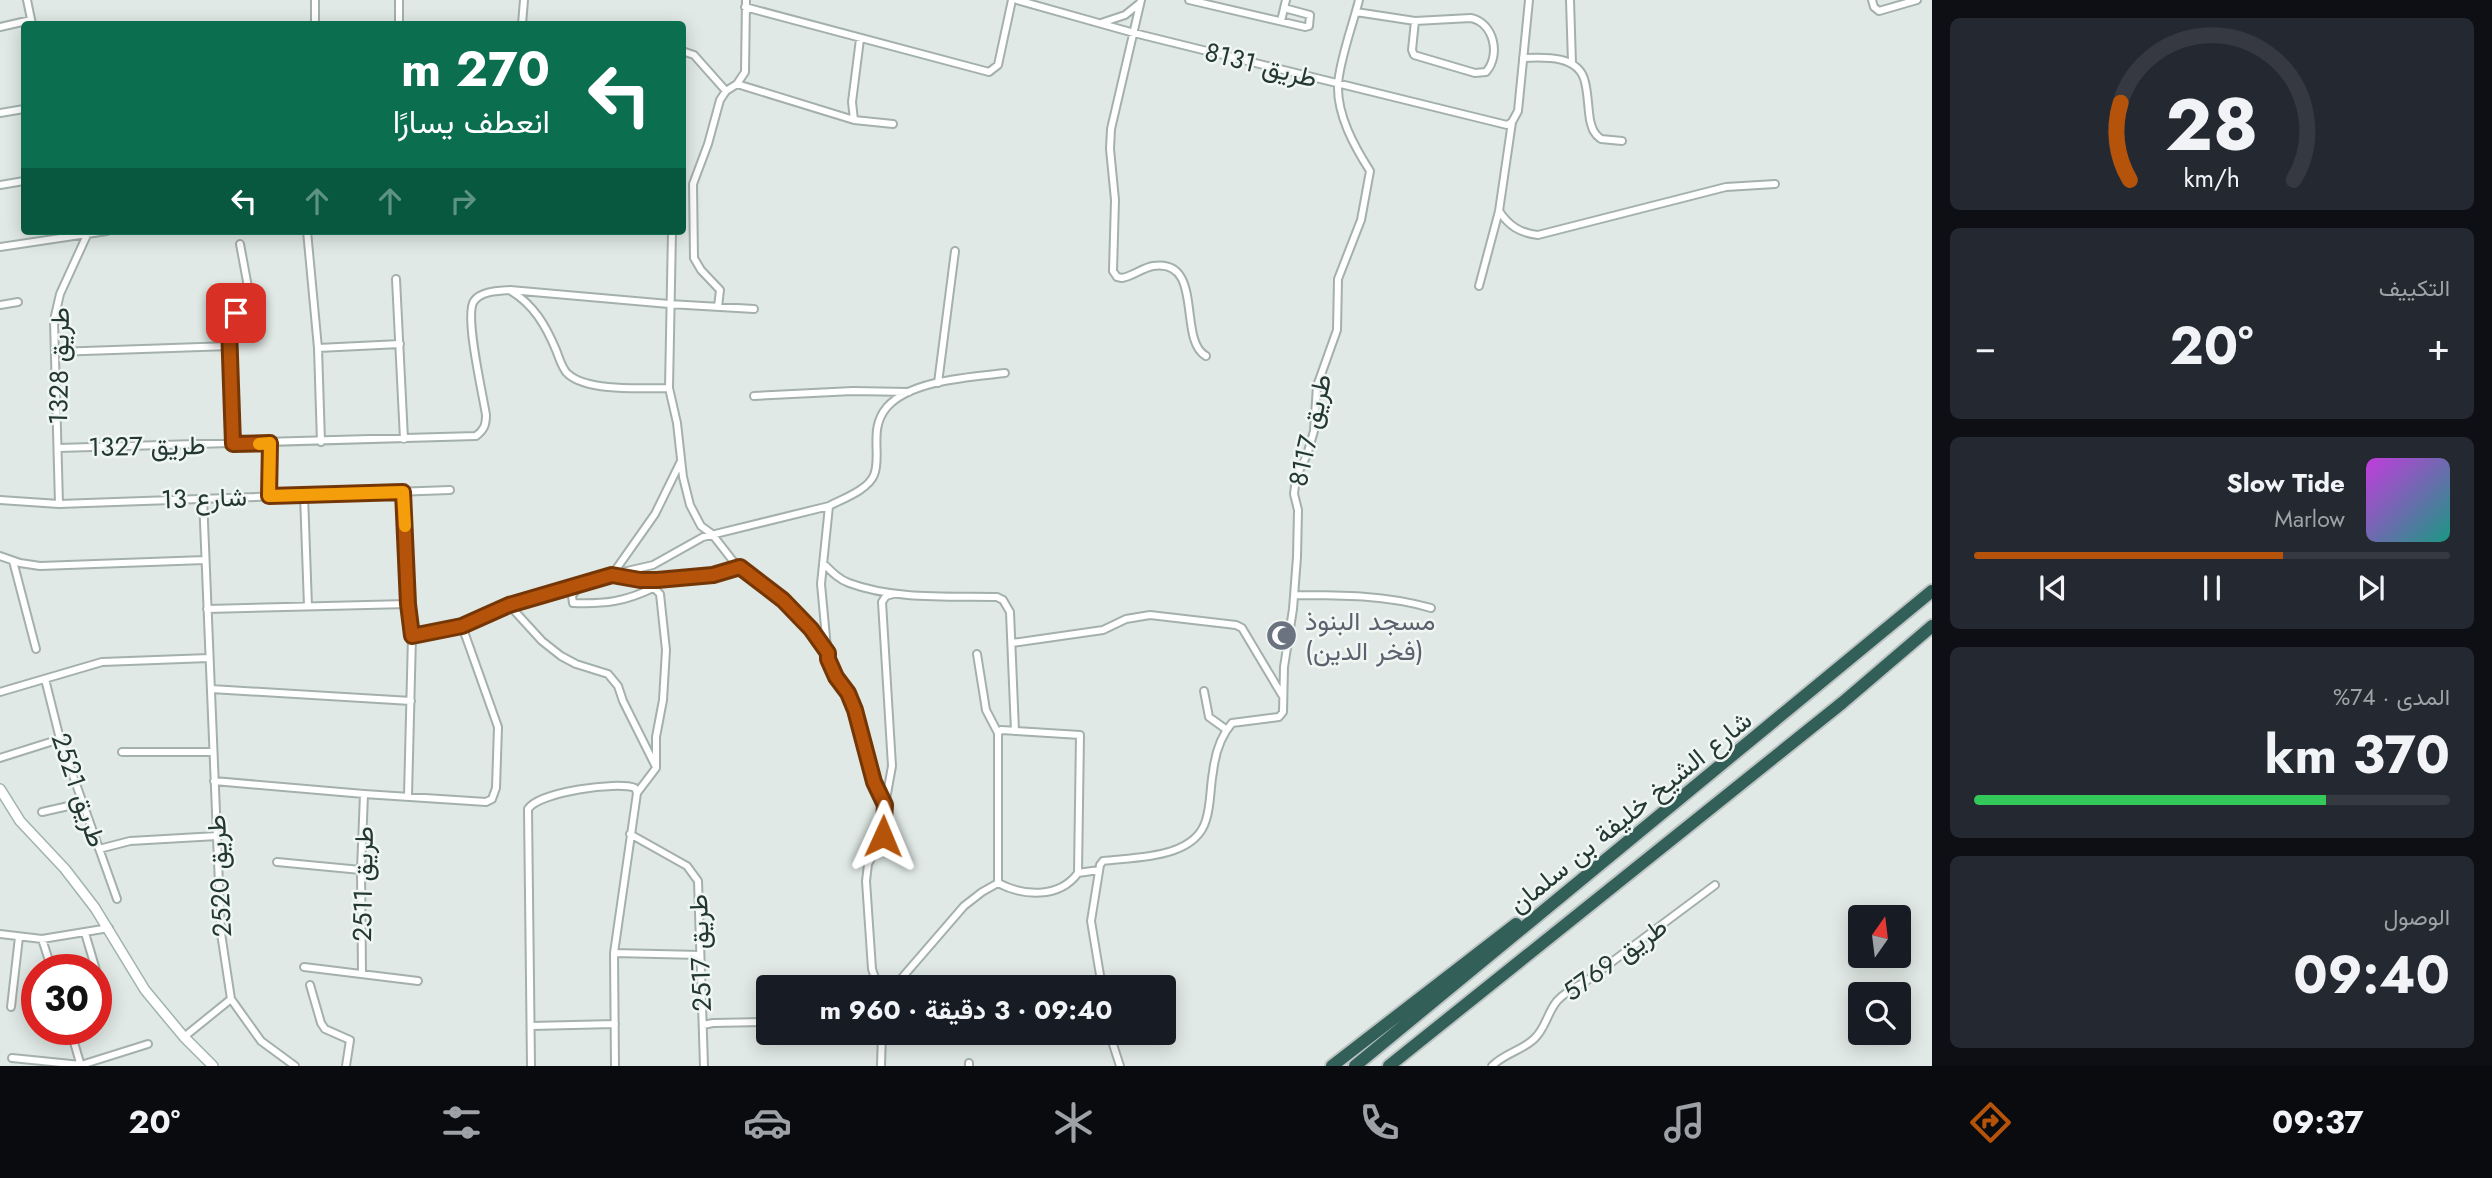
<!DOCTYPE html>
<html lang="ar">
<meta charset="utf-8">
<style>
:root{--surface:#171b24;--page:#242831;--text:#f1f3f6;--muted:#9ea1a6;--line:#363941;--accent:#b45309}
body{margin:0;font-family:Jost,Vazirmatn,sans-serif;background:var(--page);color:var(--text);direction:rtl;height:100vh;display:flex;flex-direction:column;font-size:26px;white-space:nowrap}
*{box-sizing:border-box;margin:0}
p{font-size:23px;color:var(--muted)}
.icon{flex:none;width:38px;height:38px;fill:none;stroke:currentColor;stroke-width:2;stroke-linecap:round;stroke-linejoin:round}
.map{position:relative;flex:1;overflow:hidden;direction:ltr}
.panel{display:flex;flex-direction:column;gap:18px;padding:18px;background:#0d0f14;width:560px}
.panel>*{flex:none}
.top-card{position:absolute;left:21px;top:21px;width:665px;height:214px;border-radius:7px;box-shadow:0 4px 18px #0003;direction:rtl;background:#0b6e4f;color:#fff;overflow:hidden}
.needle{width:46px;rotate:14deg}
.controls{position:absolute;left:1848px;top:905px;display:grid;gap:14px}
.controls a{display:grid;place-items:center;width:63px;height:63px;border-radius:7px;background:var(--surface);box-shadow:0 4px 18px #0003;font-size:35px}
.speed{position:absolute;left:21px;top:954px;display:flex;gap:14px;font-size:35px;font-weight:700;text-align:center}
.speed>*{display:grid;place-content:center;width:91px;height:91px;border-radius:50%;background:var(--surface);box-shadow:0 4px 18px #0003;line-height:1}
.speed .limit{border:10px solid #d22;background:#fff;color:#111}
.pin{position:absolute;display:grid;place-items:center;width:60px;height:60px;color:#fff;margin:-30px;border-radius:14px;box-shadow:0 4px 10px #0006}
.me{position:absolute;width:77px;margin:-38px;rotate:1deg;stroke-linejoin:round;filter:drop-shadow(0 0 5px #0008)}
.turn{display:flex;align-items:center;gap:24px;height:147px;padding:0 21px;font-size:32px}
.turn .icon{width:91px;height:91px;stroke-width:2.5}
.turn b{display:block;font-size:49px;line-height:60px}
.lanes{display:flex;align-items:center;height:66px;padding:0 21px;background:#0003;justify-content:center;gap:35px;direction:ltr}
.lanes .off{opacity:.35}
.big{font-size:52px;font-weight:700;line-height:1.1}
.panel .tile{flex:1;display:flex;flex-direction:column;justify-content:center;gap:10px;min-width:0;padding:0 24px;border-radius:10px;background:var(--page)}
.panel .dial{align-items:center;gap:0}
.dial svg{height:182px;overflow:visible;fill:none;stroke:var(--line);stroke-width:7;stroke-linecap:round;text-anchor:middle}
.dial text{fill:var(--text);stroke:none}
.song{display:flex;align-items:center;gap:21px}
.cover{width:84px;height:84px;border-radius:10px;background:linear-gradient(135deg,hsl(290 70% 55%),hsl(170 70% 35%))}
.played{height:7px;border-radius:4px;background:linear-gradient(90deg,var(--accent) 65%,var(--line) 65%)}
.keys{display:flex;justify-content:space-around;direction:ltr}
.heat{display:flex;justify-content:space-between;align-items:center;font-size:38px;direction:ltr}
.charge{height:10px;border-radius:5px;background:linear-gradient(90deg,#34c759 74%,var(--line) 0)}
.trip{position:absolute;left:756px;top:975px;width:420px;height:70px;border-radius:7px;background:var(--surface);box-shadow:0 4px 18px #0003;font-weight:700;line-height:70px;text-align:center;direction:rtl}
.tab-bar{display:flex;height:112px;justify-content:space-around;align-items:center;background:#090b0e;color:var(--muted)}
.tab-bar .icon{width:49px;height:49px}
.tab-bar .current{color:var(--accent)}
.tab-bar b{font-size:32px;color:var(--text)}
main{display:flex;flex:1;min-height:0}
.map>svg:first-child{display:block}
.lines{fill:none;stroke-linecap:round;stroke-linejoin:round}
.street-casing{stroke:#a4b0ac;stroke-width:10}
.secondary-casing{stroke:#a0b3ad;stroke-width:12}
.highway-casing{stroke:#bdc3c2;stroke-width:16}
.street{stroke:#fff;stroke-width:6}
.secondary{stroke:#fff;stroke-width:9}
.highway{stroke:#326059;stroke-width:12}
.route-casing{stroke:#753606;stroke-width:18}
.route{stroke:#b45309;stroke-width:12}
.slow{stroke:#f59e0b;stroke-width:12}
.labels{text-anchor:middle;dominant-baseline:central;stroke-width:5;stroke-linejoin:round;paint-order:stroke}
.street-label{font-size:26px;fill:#233733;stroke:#f0f6f3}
.worship-label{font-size:26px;fill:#5b616d;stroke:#f0f6f3;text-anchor:start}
</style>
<main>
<section class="panel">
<div class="tile dial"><svg viewBox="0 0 100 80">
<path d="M14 69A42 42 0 1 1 86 69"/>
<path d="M14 69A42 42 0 0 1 10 35" stroke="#b45309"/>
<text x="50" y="56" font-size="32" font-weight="700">28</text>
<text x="50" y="72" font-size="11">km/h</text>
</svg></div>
<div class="tile"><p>التكييف</p>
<div class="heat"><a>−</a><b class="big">20°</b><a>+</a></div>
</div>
<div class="tile">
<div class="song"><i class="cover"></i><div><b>Slow Tide</b><p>Marlow</p></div></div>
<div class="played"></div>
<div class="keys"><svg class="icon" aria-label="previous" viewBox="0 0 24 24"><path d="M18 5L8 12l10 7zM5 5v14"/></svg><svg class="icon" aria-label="pause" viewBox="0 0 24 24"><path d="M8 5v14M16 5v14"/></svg><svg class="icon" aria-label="next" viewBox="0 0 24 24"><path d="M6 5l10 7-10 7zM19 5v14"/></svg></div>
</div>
<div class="tile"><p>المدى · 74%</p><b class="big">370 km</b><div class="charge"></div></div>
<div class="tile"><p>الوصول</p><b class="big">09:40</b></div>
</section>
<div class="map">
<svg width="1932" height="1066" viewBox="0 0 1932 1066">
<rect width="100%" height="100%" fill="#e0e9e5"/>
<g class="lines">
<defs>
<path id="street" d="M27,0L32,24
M1017,0L1134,33L1507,125L1512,122L1518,111L1529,0
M1141,0L1111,129L1110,149L1115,200L1113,271L1117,277L1122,278C1133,276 1142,268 1153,266C1205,258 1177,340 1206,356
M1189,0L1305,27L1309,26L1310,15L1284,8
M1570,0L1572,63
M1872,0L1874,7L1879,11L1917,0
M745,7L989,72L998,65L1012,0
M1356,12L1415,21
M1471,18C1494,23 1501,55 1486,72L1475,73L1414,55L1412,50L1415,21Z
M1281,21L1286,0
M1101,23L1125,15L1140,3
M315,24V0
M399,24V0
M522,24L524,0
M0,27L31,20
M682,51L694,55L726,91
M1523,58C1545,57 1579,55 1585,82C1588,94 1588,108 1590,120C1592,129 1594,134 1601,139L1622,141
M737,84L854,120L893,124
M0,113L24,109
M854,120L852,102L860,39
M0,185L24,181
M1499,211C1509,226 1520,233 1538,235L1726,187L1775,184
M307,231L318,348L321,442
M672,231L669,388L677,423L683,477L690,505L701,526L712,534L733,561L783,600L811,629L826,651
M0,247L107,231
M396,279L404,439
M1479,286L1499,211L1512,122
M511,291C534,305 546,326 556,350C559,357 562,369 568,374C588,392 643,388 669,388
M0,305L18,302
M718,307L720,290L701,270L694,258L693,184L708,144L720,100L726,91L737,84L745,72L746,0
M318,348L400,344
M55,352L230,346
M938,383L955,251
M754,396L853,391L909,392
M233,444L229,323L233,316L247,310L251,303L240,244
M58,448L476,436C484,430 486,425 486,415C483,395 464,315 474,301C481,291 498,291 510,290L669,304L754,309
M403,492L408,604L412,636L408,796
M304,495L308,606
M269,496L270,444
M203,498L221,933L231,999L261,1041L295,1066
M0,500L59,504L450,490
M59,504L54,320L60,294L87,235
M829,506L821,584L828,659L836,677L848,693L855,710L874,782L885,805L883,836L868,864L866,881L872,969L878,987
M0,556L20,563L40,566L205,560
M13,561L36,649
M823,563C831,571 838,579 849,583C895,600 949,596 997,597L1003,600L1010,612L1015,731
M614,574L653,565L703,537L829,506C842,499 868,490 874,475C882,456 868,429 887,407C911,380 971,377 1005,373
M612,575L655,514L681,461
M642,580L713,575L740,567
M579,585L572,596L573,603C605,604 624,602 653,588
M1294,595C1341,595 1386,595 1431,608
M509,605L542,641L561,656L576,664L608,674L618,686L623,701L656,767
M207,609L408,604
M412,636L462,626L509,605L612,575L640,580L651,585L660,594L666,650L663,700L656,737V768L637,793L614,953L615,1066
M1012,643L1103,630L1126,619L1150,615L1236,625L1242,628L1282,695
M977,654L986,710L998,733V883
M45,679L60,739L117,899
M211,689L411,701
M1204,691L1209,717L1227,730
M0,692L102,662L209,658
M122,752H213
M0,758L60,739
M214,781L364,794L486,802L492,799L496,788L498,727L462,626
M885,805L892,766L882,602L886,596L893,594
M42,812L82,803
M630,834L687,866L698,881L704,1066
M99,849L130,841L217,836
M277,862L361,870
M1078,873L1099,870
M85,933L96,970
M0,934L42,939L109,928
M42,939L52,970
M614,953L700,955
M304,967L418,981
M96,972L106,1003
M362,974L361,870L364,794
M310,985L321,1023L325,1029L350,1040L346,1066
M894,987L964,906L982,892L998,883C1023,896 1059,899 1078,873L1080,735L1001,730L998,733
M1102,987L1091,921L1100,865L1103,861C1135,857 1195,859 1206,820C1211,805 1210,787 1213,772C1215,754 1220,737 1232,723L1279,717L1283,712L1284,667L1293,609L1297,557L1298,510L1294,494L1296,477L1307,455L1314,431L1317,386L1337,330L1338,279L1361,220L1370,171C1354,146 1337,115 1338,85C1339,62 1353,24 1359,0
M11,1007L19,937
M703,1025L713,1023L768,1022
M531,1026L615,1024
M70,1029L81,1066
M1109,1032L1120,1066
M184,1037L231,999
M12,1058L81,1065L148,1044
M531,1066L528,809C539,792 617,781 635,788L637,793
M881,1066L882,1032
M969,1066V1063
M1492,1066C1505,1053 1521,1051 1534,1039C1546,1028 1547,1013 1557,1001C1564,993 1575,987 1585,982L1715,885"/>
<path id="secondary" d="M0,789L20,821L65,869L95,908L145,990L184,1037L213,1066"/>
<path id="highway" d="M1332,1066L1516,924
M1355,1066L1932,591
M1389,1066L1842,703L1932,626"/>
</defs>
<!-- street casing -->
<use href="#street" class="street-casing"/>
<!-- secondary casing -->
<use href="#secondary" class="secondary-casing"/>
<!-- highway casing -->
<use href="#highway" class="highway-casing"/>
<!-- street -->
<use href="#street" class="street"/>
<!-- secondary -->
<use href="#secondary" class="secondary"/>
<!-- highway -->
<use href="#highway" class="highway"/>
</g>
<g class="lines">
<defs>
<path id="route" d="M236,313L230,319L229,327L233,444L270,443L269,496L403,492L408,604L412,636L462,626L509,605L612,575L640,580H657L713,575L740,567L783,600L811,629L828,653V659L836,677L848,693L855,710L874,782L885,805L883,836"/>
</defs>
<!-- route casing -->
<use href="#route" class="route-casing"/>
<!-- route -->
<use href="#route" class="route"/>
<!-- slow -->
<path class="slow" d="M259,444L270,443L269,496L403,492L405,526"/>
</g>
<!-- icons -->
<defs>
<symbol id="mosque-disc" viewBox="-11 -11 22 22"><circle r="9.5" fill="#6b7280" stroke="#f0f6f3"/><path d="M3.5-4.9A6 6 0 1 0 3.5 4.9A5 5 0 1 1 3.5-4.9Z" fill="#fff"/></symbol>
</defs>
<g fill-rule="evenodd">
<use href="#mosque-disc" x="1264" y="618" width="35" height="35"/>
</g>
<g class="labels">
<!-- street labels -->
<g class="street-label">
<text transform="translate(1261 65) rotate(14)">طريق 8131</text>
<text transform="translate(59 366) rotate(-89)">طريق 1328</text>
<text transform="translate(1310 430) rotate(-77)">طريق 8117</text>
<text transform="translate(147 446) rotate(-1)">طريق 1327</text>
<text transform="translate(204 498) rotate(-2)">شارع 13</text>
<text transform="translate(79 790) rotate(71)">طريق 2521</text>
<text transform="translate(1630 812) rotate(-39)">شارع الشيخ خليفة بن سلمان</text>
<text transform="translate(219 876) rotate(-93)">طريق 2520</text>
<text transform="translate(363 884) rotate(-89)">طريق 2511</text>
<text transform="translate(700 953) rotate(-92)">طريق 2517</text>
<text transform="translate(1615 959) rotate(-36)">طريق 5769</text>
</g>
<!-- worship labels -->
<g class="worship-label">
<text x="1305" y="621">مسجد البنوذ<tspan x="1305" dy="30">(فخر الدين)</tspan></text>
</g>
</g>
</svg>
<div class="controls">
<a><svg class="needle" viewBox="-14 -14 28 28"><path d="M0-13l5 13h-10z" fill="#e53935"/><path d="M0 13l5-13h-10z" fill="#9ea1a6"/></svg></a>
<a><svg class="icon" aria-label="search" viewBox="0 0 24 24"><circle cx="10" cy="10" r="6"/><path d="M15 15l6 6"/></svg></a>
</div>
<div class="speed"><div class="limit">30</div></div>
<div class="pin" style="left:236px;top:313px;background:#d93025"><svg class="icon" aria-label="arrive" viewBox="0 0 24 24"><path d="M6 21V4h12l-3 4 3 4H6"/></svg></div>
<svg class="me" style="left:883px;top:836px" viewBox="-20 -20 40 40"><path d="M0-17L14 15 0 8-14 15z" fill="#b45309" stroke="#fff" stroke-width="4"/></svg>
<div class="trip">09:40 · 3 دقيقة · 960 m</div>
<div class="top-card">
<div class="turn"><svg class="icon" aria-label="left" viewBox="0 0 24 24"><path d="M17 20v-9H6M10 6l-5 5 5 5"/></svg><div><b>270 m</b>انعطف يسارًا</div></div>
<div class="lanes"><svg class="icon" aria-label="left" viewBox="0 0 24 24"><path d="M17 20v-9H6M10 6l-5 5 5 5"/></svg><svg class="icon off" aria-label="ahead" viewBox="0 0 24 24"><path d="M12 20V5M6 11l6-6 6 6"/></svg><svg class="icon off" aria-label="ahead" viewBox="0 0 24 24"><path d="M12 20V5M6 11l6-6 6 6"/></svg><svg class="icon off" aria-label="right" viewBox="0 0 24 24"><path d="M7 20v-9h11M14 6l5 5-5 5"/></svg></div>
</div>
</div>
</main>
<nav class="tab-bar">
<b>09:37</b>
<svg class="icon current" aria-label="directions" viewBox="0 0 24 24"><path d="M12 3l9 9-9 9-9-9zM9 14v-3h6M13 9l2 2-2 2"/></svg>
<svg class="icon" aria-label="music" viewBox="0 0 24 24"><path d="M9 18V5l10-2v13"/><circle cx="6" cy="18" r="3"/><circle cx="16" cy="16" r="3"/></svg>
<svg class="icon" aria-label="phone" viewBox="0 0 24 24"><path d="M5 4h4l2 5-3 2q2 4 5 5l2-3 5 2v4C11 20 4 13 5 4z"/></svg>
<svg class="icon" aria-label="climate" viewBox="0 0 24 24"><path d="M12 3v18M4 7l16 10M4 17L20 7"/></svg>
<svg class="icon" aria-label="car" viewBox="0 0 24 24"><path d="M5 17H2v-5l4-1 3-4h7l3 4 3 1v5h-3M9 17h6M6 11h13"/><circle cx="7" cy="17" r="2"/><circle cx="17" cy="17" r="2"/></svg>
<svg class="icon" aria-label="filters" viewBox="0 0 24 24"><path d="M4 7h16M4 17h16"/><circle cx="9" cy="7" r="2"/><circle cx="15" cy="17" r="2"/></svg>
<b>20°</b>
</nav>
